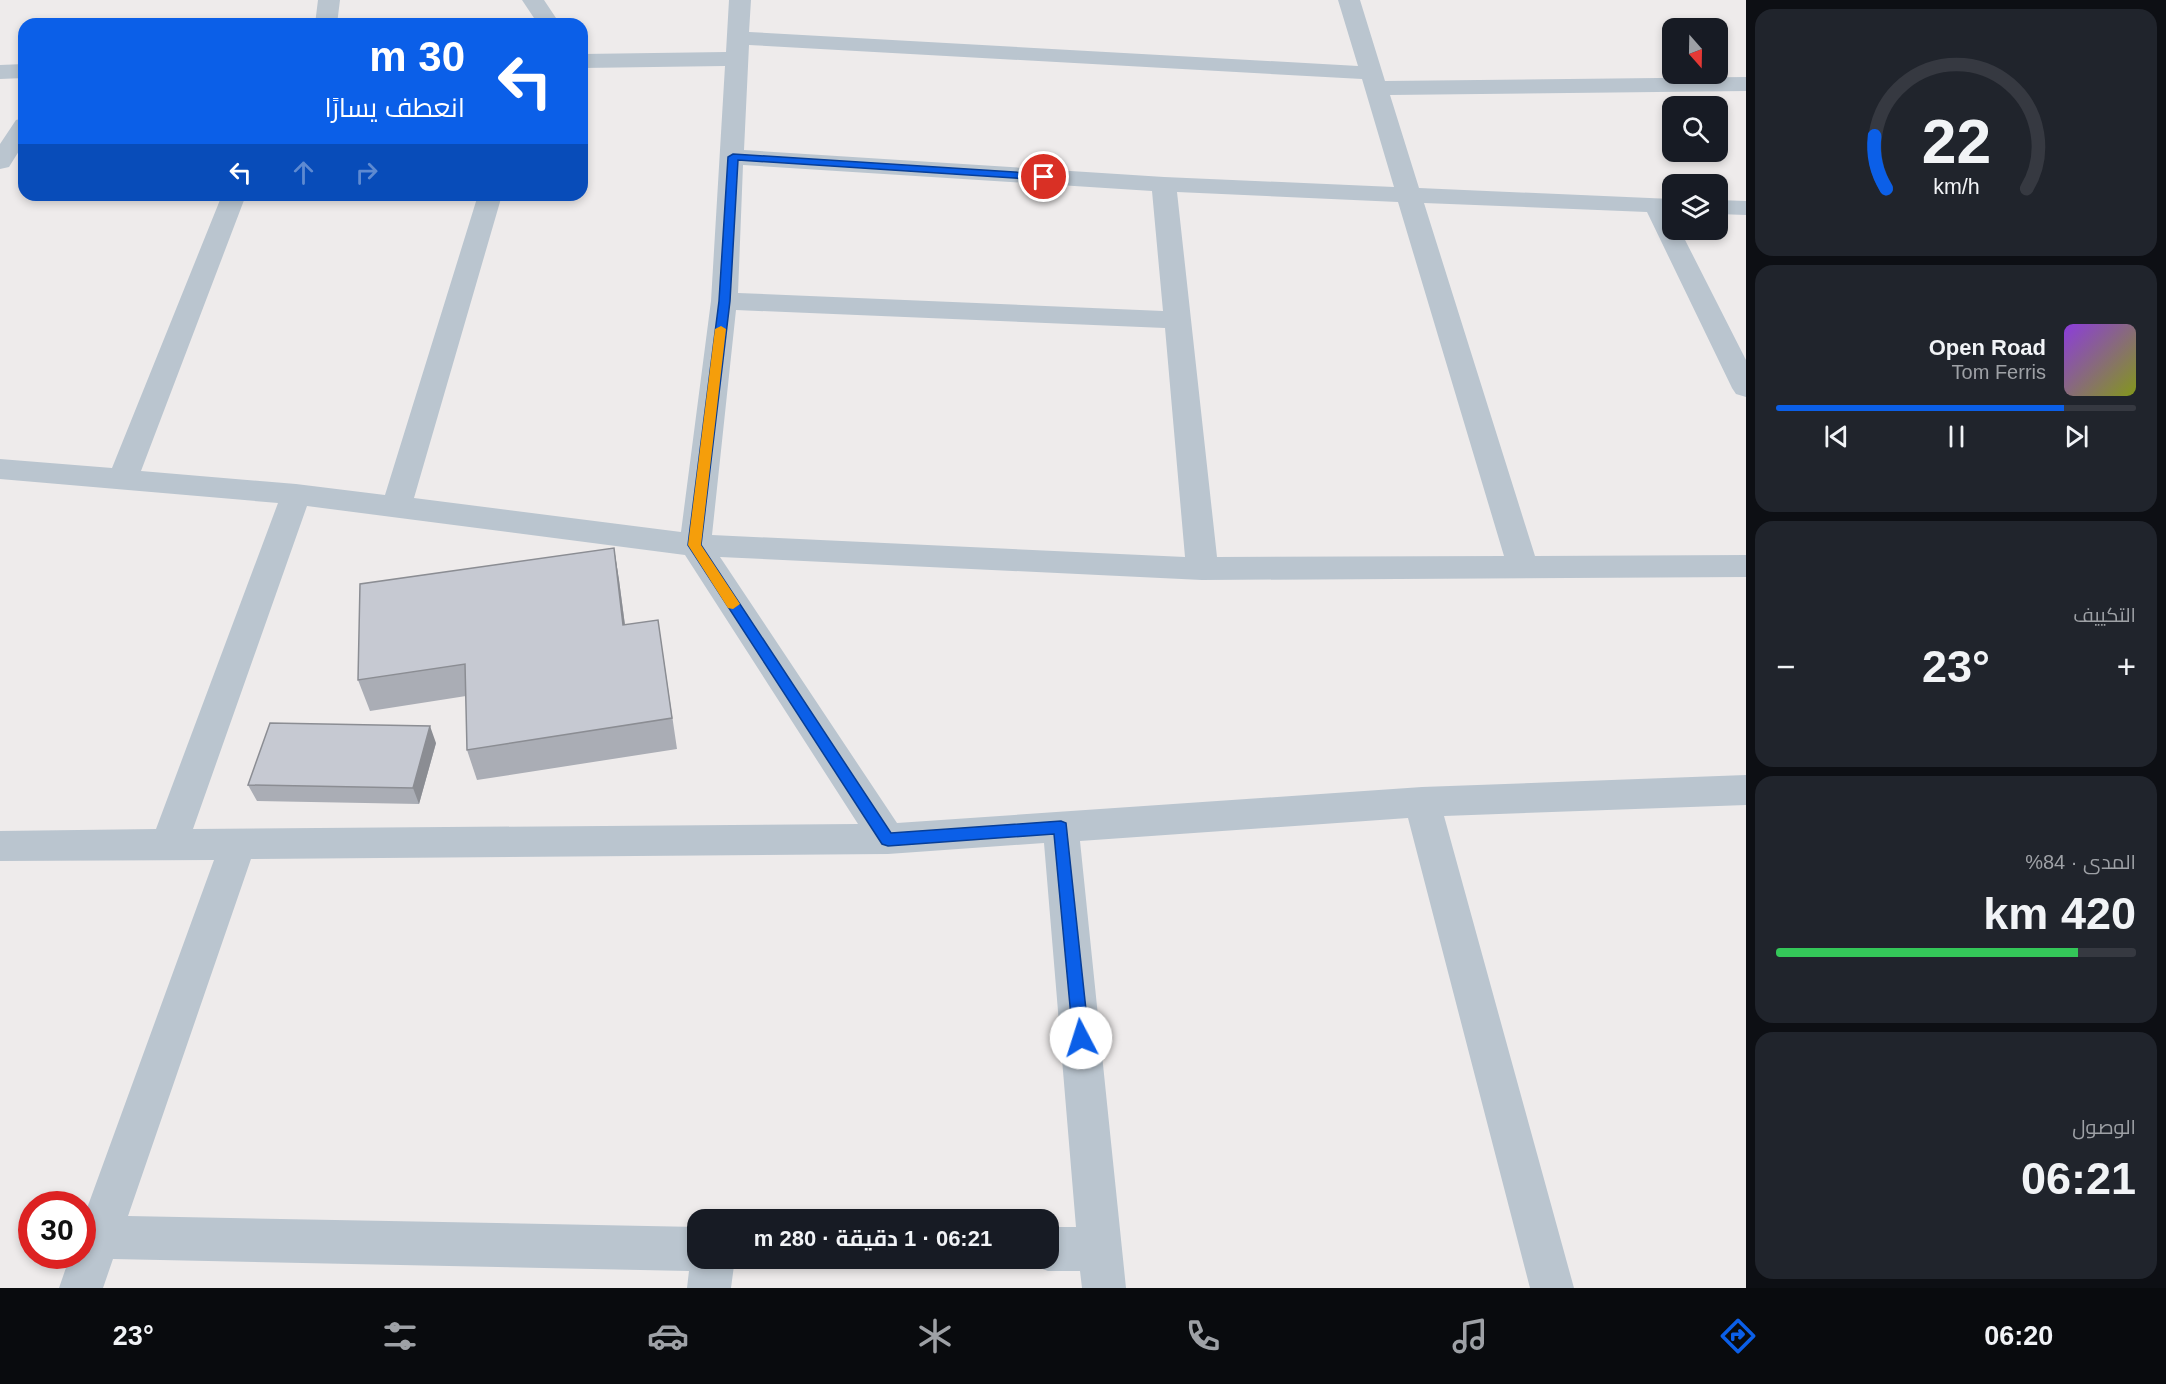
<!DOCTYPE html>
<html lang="ar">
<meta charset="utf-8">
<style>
:root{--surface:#171b24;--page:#20242c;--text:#f1f3f6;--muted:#9ea1a6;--line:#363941;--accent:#0b5fe8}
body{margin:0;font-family:Helvetica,Cairo,sans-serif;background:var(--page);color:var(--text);direction:rtl;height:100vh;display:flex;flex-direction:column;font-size:22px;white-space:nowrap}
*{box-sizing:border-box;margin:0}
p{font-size:20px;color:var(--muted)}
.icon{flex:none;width:33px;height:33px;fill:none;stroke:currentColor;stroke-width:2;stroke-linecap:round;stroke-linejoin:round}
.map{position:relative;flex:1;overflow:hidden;direction:ltr}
.details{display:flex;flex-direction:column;gap:9px;padding:9px;background:#0d0f14;width:420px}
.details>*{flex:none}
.banner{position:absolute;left:18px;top:18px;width:570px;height:183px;border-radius:18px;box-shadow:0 3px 9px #0003;direction:rtl;background:#0b5fe8;color:#fff;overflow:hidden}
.needle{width:39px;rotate:160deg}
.tools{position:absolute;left:1662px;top:18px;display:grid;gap:12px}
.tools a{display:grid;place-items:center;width:66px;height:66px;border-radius:12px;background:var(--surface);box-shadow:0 3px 9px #0003;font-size:30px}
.speed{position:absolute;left:18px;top:1191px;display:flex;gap:12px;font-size:30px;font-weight:700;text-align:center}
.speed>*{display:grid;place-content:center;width:78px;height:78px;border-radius:50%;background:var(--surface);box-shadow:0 3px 9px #0003;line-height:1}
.speed .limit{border:9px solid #d22;background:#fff;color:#111}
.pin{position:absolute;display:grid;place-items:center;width:51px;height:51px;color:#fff;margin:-26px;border:3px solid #fff;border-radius:50%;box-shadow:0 2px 6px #0007}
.me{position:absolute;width:66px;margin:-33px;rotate:355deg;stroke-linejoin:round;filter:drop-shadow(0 0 4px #0008)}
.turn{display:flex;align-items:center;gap:21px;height:126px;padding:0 24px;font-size:27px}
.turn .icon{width:78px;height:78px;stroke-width:2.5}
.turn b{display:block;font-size:42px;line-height:51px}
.lanes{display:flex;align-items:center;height:57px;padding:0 24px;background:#0003;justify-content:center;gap:30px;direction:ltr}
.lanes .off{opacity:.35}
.big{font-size:45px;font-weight:700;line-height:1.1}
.details .card{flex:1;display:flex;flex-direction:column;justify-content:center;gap:9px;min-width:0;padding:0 21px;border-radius:18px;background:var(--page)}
.details .dial{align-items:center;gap:0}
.dial svg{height:156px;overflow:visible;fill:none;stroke:var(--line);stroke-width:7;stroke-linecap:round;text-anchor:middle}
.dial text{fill:var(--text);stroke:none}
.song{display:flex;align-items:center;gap:18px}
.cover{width:72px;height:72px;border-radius:9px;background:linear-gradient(135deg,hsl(270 70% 55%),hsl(70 70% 35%))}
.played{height:6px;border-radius:3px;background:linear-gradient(90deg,var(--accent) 80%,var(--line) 80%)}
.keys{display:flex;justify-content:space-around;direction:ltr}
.heat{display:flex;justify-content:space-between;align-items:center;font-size:33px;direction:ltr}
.charge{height:9px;border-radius:4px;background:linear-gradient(90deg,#34c759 84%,var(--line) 0)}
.trip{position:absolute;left:687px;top:1209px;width:372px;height:60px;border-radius:18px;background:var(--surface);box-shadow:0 3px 9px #0003;font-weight:700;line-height:60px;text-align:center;direction:rtl}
.menu{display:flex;height:96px;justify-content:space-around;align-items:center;background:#090b0e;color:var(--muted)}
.menu .icon{width:42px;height:42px}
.menu .active{color:var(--accent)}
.menu b{font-size:27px;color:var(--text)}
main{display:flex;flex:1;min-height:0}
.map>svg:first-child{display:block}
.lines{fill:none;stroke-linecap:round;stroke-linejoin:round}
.street{fill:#bac5cf;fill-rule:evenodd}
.wall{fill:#aaadb5}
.shaded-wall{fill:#8b8d93}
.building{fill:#c6c9d2;stroke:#8b8d93;stroke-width:1.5}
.route{fill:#0b5fe8;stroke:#073e97;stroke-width:1.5}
.slow{fill:#f59e0b}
</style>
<main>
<section class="details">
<div class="card dial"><svg viewBox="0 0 100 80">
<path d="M14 69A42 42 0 1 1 86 69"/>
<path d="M14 69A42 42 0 0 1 8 42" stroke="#0b5fe8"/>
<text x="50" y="56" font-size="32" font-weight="700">22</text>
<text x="50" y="72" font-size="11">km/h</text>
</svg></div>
<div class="card">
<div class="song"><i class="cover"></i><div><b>Open Road</b><p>Tom Ferris</p></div></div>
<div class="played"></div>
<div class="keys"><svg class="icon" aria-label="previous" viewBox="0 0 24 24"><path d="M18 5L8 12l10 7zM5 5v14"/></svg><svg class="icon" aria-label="pause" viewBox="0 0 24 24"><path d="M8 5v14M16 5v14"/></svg><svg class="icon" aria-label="next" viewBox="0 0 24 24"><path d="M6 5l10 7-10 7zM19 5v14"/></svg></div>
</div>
<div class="card"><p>التكييف</p>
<div class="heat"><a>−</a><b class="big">23°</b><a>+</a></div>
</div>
<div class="card"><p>المدى · 84%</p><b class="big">420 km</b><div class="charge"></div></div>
<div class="card"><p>الوصول</p><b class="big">06:21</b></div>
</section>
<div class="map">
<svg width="1746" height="1288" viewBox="0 0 1746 1288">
<rect width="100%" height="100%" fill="#eeebeb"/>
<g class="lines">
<!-- street -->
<path class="street" d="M318,0H340L337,24H315Z
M522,0H544L560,24H538Z
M729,0H751L749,32L1358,66L1338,0H1360L1385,81L1746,77V91L1390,95L1419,188L1672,199V230H1680L1746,360V397L1736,394L1732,388L1647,212L1424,203L1535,556L1746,555V577L1202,580L720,557L897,823L1422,787L1746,775V805L1444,816L1574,1288H1530L1408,818L1080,841L1126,1288H1082L1080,1271H1048L1032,1265L1030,1258H1048V1227H1076L1044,843L888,854L251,859L128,1216L698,1227V1258H735L731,1288H687L689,1271L113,1259L103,1288H59L70,1256H82V1222L214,860L0,861V831L156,829L278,503L0,479V459L112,468L222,195H246L141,471L296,484L385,495L478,195H502L414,498L681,532L711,301L725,66L582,68V54L726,52ZM749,45L1362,79L1394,187L1164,177L744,150ZM743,165L1152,191L1163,311L738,293ZM1177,192L1398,202L1504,556L1217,557ZM736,310L1165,328L1185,557L712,535ZM307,506L685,555L858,824L193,829Z
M24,64V78L0,79V65Z
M24,118V143L9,167L0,169V144L16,120Z
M1718,200L1746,201V215L1718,214Z"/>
</g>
<!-- wall -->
<path class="wall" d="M614,548L619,580L625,625L658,620L677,749L477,780L467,750L466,696L370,711L358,680Z
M436,743L419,804L257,801L248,785Z"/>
<!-- shaded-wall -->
<path class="shaded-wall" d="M614,548L619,580L629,656L623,625Z
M430,726L436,743L419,804L413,788Z"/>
<!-- building -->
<path class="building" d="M614,548L623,625L658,620L672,718L467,750L465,664L358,680L360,584Z
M270,723L430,726L413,788L248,785Z"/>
<!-- route -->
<path class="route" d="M733,154L1044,174L1049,177L1044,180L738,160L730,301L701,545L891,833L1061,821L1066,823L1089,1038L1087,1044L1081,1046L1075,1044L1073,1038L1054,834L888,846L882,844L688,545L719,301L728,157Z"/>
<!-- slow -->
<path class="slow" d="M721,326L726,329L701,545L740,604L733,609L728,608L688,545L715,329Z"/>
</svg>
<div class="tools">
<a><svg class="needle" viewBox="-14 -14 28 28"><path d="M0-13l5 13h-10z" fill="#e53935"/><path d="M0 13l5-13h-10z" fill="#9ea1a6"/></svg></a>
<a><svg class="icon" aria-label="search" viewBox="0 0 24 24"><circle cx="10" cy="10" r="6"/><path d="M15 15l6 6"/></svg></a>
<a><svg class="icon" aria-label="layers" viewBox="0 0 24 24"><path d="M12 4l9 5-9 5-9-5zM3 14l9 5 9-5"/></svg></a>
</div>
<div class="speed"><div class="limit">30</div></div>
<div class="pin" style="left:1044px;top:177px;background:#d93025"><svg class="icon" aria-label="arrive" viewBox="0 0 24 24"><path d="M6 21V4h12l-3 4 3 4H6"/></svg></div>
<svg class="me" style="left:1081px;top:1038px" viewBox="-20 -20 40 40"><circle r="19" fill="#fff"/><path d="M0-13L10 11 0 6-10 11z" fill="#0b5fe8"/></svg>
<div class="trip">06:21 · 1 دقيقة · 280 m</div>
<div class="banner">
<div class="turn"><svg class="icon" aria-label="left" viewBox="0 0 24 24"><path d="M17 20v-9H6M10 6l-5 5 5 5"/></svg><div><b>30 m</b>انعطف يسارًا</div></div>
<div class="lanes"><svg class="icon" aria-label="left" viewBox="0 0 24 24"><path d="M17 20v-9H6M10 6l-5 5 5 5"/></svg><svg class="icon off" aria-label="ahead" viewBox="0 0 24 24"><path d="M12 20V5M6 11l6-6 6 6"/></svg><svg class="icon off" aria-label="right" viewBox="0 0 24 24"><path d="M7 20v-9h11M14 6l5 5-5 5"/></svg></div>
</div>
</div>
</main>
<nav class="menu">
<b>06:20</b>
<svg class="icon active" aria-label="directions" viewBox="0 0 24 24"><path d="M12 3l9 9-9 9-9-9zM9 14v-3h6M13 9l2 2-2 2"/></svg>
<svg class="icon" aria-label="music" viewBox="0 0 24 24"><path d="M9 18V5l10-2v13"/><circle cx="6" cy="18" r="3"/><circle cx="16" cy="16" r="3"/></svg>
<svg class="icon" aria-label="phone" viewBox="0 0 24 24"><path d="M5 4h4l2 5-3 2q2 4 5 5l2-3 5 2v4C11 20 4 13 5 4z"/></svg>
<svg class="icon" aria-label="climate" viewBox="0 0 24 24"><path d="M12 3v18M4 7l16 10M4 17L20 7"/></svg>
<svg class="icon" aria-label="car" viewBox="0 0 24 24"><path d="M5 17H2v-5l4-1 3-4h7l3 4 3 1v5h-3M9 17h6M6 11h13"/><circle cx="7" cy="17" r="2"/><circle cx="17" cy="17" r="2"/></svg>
<svg class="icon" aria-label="filters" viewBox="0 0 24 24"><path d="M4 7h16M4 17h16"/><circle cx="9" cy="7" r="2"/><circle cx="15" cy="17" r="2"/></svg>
<b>23°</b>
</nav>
